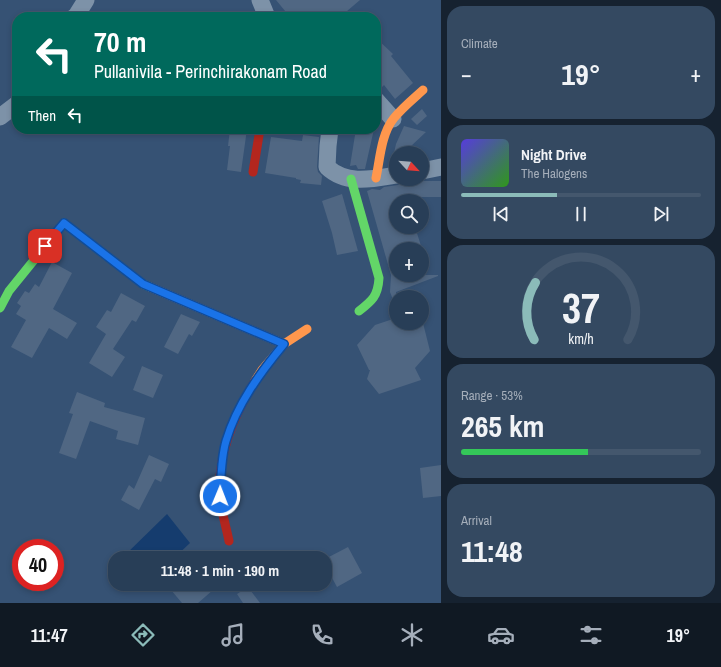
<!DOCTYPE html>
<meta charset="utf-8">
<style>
:root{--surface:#283e57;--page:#344961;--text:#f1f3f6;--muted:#a5aeba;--line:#44576d;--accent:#8bbbb9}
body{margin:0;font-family:"Archivo Narrow",sans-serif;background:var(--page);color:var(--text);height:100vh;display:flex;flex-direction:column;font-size:15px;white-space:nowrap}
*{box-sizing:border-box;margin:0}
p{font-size:13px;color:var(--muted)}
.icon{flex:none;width:22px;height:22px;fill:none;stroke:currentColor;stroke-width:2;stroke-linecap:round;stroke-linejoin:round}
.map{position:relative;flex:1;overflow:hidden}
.drawer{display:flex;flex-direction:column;gap:6px;padding:6px;background:#162230;width:280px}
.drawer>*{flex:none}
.hud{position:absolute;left:12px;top:12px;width:369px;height:122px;border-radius:16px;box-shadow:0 2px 6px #0003,0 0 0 1px var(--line);background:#00695c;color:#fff;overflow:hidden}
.needle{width:26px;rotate:116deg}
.controls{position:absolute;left:389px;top:146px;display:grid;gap:8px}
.controls a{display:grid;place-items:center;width:40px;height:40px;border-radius:50%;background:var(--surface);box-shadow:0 2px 6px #0003,0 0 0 1px var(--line);font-size:20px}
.speed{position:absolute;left:12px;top:539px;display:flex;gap:8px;font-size:20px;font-weight:700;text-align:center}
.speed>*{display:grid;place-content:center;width:52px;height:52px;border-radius:50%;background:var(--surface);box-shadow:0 2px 6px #0003,0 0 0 1px var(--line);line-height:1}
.speed .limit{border:6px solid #d22;background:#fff;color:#111}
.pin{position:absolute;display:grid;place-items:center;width:34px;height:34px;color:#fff;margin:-17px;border-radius:8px;box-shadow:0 2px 6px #0006}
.me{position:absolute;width:44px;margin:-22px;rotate:1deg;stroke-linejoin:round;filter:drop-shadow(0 0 3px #0008)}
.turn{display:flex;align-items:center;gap:14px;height:84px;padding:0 16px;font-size:18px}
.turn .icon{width:52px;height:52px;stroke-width:2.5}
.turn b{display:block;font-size:28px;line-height:34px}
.then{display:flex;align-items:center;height:38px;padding:0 16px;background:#0003;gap:8px;font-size:15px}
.big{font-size:30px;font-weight:700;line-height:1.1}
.drawer .widget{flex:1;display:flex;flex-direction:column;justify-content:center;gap:6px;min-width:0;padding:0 14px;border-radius:16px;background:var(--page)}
.drawer .dial{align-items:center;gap:0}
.dial svg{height:104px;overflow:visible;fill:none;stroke:var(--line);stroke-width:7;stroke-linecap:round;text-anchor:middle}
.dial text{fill:var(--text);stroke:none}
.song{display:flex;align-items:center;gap:12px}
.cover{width:48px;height:48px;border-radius:6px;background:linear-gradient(135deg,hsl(250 70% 55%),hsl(110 70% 35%))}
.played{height:4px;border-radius:2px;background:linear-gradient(90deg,var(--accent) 40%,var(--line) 40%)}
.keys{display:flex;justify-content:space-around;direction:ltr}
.heat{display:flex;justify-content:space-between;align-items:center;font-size:22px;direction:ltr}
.charge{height:6px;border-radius:3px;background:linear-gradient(90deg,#34c759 53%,var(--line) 0)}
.trip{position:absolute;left:108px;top:551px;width:224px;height:40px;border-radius:16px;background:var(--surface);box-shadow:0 2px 6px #0003,0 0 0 1px var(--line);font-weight:700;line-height:40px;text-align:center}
.menu{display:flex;height:64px;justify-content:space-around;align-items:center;background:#101923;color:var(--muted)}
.menu .icon{width:28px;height:28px}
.menu .selected{color:var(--accent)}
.menu b{font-size:18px;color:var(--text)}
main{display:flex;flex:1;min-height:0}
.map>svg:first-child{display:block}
.water{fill:#153c6e}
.building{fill:#506783}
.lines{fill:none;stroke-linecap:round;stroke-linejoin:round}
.street{stroke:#7d92a8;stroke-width:17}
.fast{stroke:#63d668;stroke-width:9}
.slow{stroke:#ff974d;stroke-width:9}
.jam{stroke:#b3261e;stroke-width:9}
.route-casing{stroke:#114b97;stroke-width:10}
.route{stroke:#1a73e8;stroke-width:7}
</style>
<main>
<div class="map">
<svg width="441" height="603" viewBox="0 0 441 603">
<rect width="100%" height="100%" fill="#365274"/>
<!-- water -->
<path class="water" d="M167,514L190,543L174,558H124L123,557Z"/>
<!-- building -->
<path class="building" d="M276,0H360L340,17H311L306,11L300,17H290Z
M376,38L393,54L391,56L413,83L395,99L384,85L379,90H376Z
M422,109L427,116L417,125L411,119Z
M404,126L426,132L410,147L409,153H396V165L391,166L396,144Z
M230,129H247L241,172L227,170L230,146H228Z
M356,129H374L365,169H358L356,165L350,166Z
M303,135L319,137L317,167L318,172L322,176L321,185L300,183L301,180L296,179V178L265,173L271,137L302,141Z
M404,181H441V197H406L407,201H396V227H415L422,249H396V275H438V276L396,292V305H395L390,292L391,275L367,191L372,189L380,190L384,187L398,185Z
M342,194L358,251L337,255L332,233L322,201Z
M52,262L72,273L53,309L77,323L67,339L49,328L32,358L11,347L26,320L16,314L21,306L17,303L25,291L29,293L35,284L39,287Z
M121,293L145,306L136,322L132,320L113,349L125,357L112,377L89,363L106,334L96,327L107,310L111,312Z
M181,314L200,322L192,336L189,334L178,354L164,347Z
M396,318V323H423L430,351L415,368L421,380L379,394L367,379L370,370H369L357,345L375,325Z
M142,366L163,375L153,398L133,390Z
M77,392L105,403L104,407L145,418L138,445L116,439L118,431L90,421L76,459L59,453L73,414L69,413Z
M149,455L169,464L161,482L155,479L139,510L121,500L129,485L134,489Z
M441,465V496L423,498L420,468Z
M348,547L362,573L337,587L325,565V559Z
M179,584H220L198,603H182L171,590Z
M248,587L260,603H243L237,594Z"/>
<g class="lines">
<!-- street -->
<path class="street" d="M260,0L267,17
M74,17L76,16L86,0
M376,100L393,119
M0,117L17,104
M330,129L328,146L327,167C346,185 372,179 396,175
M422,171L441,167"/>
<!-- fast -->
<path class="fast" d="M351,179L379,278C378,296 372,301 359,311
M0,308L9,291L64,223L143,284L150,287"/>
<!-- slow -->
<path class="slow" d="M376,178C380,159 381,134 394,118C402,108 413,99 423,90
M150,287L284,344
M255,381L262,370L284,344L307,329"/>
<!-- jam -->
<path class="jam" d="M253,172L260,129
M229,541C226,526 221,511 220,496C217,454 234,415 255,381"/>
</g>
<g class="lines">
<defs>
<path id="route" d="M45,246L64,223L143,284L284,344C260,373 237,404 226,441C221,458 221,477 220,496"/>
</defs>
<!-- route casing -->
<use href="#route" class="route-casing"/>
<!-- route -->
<use href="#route" class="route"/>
</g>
</svg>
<div class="controls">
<a><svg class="needle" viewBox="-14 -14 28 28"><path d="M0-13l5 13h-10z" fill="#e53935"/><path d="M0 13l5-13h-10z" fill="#a5aeba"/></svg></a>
<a><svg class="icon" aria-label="search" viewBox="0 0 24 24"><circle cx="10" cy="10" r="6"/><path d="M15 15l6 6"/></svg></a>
<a>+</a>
<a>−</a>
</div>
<div class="speed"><div class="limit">40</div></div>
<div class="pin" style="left:45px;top:246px;background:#d93025"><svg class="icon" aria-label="arrive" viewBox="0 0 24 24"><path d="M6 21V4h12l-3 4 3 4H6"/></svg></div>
<svg class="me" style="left:220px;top:496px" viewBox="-20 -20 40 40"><circle r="17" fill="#1a73e8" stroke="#fff" stroke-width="3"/><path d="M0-11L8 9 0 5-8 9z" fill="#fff"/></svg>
<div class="trip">11:48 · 1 min · 190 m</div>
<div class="hud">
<div class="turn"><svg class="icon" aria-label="left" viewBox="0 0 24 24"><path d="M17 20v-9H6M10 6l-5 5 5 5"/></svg><div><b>70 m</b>Pullanivila - Perinchirakonam Road</div></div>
<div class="then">Then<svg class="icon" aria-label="left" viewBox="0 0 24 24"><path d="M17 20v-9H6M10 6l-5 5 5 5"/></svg></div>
</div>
</div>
<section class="drawer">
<div class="widget"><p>Climate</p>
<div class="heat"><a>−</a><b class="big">19°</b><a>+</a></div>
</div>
<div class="widget">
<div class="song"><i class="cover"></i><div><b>Night Drive</b><p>The Halogens</p></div></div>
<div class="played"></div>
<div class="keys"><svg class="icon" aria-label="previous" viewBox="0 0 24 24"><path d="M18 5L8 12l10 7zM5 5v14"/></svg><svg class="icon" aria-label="pause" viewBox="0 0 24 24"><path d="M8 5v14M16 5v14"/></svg><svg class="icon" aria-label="next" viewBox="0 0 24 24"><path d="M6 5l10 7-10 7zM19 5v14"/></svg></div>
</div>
<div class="widget dial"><svg viewBox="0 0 100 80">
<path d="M14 69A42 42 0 1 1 86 69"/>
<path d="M14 69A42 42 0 0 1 15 25" stroke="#8bbbb9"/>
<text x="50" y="56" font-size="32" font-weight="700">37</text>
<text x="50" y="72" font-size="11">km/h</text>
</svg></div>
<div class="widget"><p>Range · 53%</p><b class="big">265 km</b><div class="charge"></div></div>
<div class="widget"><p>Arrival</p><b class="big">11:48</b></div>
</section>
</main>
<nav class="menu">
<b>11:47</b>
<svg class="icon selected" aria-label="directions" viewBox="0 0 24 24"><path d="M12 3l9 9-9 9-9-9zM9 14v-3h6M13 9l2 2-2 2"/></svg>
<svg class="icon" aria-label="music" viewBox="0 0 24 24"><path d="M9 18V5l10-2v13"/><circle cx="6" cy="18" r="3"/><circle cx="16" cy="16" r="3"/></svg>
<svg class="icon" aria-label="phone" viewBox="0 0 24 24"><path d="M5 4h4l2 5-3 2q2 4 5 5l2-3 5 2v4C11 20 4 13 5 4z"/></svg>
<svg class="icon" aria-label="climate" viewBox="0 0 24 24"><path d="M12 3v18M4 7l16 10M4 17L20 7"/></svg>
<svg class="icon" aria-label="car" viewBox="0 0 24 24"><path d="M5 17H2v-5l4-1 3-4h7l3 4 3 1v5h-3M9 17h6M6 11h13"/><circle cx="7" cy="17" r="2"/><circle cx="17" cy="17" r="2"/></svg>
<svg class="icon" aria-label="filters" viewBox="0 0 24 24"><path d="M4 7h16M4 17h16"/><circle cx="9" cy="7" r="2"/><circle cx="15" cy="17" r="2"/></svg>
<b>19°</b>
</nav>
